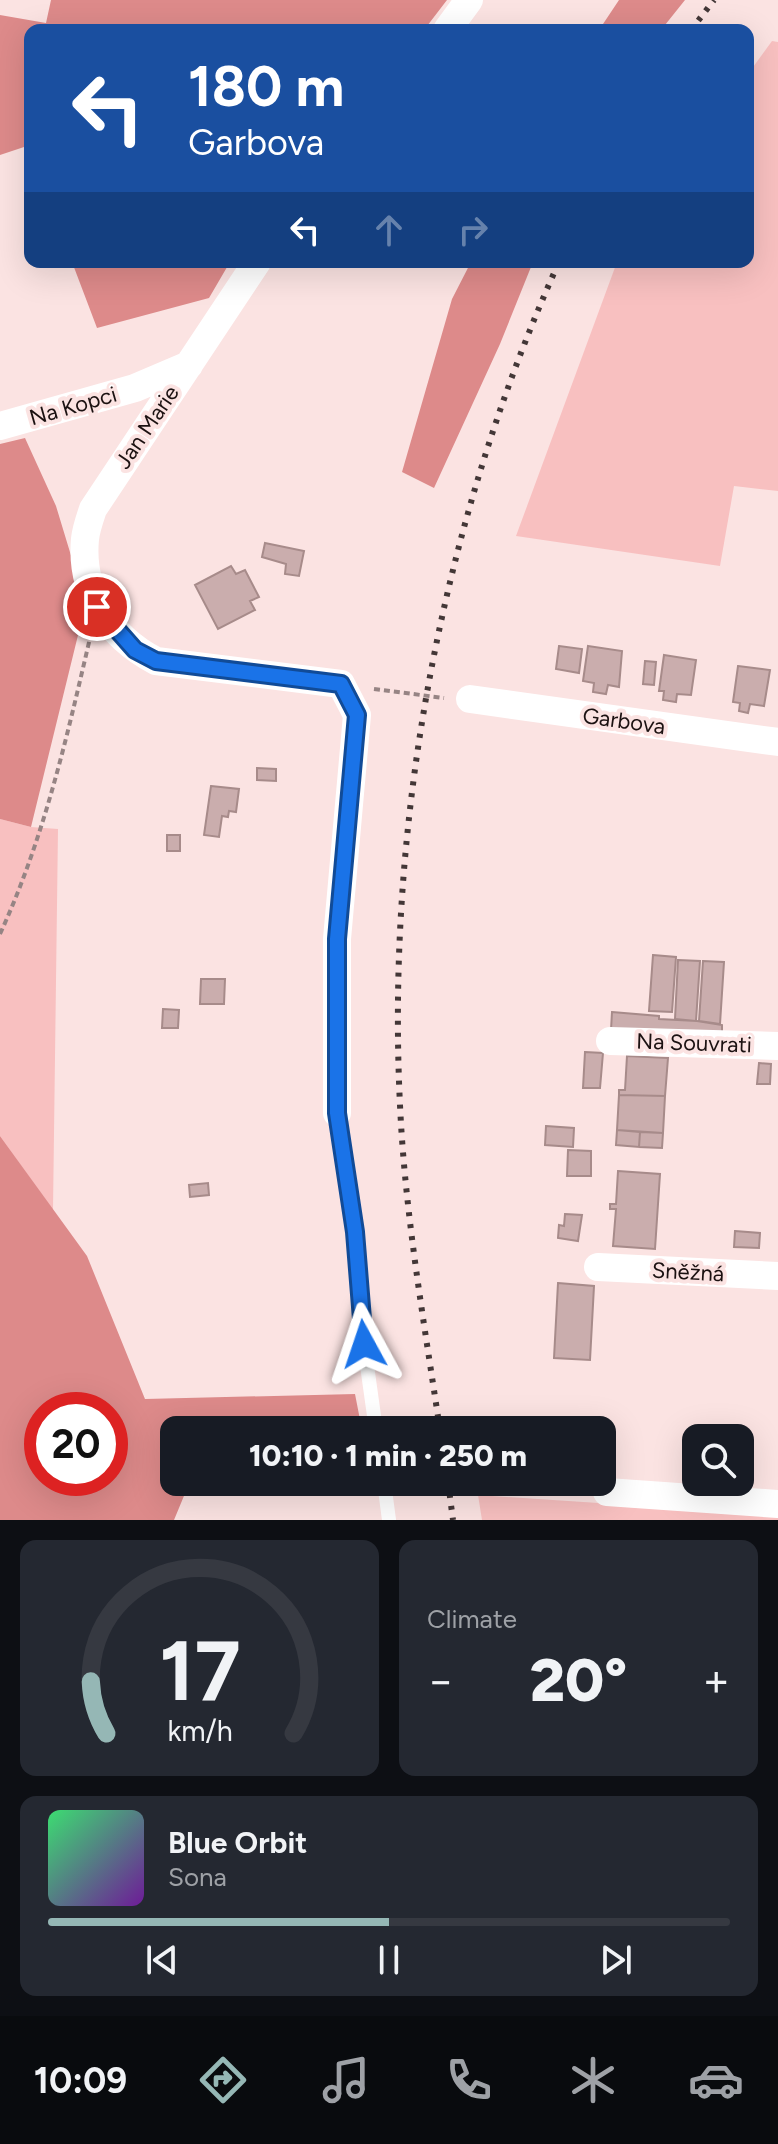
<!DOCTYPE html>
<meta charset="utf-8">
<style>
:root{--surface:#171b24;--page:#242831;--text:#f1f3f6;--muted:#9ea1a6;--line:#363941;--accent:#95b7b5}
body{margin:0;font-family:Figtree,sans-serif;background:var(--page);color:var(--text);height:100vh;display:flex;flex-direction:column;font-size:30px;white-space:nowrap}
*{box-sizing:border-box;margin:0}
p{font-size:26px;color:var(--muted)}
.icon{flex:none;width:44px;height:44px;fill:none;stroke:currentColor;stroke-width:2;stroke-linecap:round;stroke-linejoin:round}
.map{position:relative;height:1520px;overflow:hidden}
.side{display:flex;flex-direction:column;gap:20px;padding:20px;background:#0d0f14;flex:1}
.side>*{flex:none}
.top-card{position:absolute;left:24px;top:24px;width:730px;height:244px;border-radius:16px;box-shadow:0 8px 32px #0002;background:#1a4fa0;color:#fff;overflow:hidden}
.controls{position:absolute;left:682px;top:1424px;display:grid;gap:16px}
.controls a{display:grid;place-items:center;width:72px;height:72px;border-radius:16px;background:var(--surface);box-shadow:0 8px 32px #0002;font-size:40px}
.speed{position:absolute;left:24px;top:1392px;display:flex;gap:16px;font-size:40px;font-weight:700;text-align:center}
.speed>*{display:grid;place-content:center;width:104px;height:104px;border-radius:50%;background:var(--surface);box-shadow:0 8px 32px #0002;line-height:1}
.speed .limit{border:12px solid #d22;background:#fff;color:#111}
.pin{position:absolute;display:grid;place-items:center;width:68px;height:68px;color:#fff;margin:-34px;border:4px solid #fff;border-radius:50%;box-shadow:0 2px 8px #0007}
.me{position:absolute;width:88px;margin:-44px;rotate:355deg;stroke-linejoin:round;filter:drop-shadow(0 0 6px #0008)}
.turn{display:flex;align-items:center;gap:28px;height:168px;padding:0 32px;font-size:36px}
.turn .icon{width:104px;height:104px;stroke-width:2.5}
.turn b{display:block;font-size:56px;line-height:68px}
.lanes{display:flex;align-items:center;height:76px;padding:0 32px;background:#0003;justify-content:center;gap:40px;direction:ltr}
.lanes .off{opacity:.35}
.big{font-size:60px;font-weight:800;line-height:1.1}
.side .card{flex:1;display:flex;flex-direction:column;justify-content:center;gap:12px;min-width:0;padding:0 28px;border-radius:16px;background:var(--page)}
.side .dial{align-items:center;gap:0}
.dial svg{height:208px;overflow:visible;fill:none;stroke:var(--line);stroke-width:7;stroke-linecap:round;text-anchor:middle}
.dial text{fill:var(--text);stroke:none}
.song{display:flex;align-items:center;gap:24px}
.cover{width:96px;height:96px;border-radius:12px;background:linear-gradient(135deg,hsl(140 70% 55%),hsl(280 70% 35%))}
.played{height:8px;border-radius:4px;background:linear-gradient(90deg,var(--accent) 50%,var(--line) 50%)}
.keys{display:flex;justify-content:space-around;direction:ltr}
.heat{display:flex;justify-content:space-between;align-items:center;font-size:44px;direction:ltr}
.side .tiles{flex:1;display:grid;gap:20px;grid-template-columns:1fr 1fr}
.card:last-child{grid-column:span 2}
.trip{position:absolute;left:160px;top:1416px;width:456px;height:80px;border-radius:16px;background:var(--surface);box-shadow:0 8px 32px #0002;font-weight:800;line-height:80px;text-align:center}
.dock{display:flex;height:128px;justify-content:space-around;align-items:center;background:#090b0e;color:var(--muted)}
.dock .icon{width:56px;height:56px}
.dock .on{color:var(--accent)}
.dock b{font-size:36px;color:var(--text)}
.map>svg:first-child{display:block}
.green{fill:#f8c0c0}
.forest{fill:#dd8a8a;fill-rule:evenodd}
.building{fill:#caadad;stroke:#a78b8a;stroke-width:2}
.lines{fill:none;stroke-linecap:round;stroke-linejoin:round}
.path{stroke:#968484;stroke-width:4;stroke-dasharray:6 4;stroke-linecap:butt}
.service{stroke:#fff;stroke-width:14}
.minor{stroke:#fff;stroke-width:28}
.rail{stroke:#433737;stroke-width:6;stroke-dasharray:4 8;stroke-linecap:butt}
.route-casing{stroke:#114b97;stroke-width:20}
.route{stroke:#1a73e8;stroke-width:14}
.labels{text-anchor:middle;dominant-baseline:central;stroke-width:8;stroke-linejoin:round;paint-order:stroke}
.street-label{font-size:22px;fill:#1b1111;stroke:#fbe3e2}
</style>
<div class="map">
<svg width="778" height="1520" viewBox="0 0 778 1520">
<rect width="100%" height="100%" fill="#fbe3e2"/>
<!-- green -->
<path class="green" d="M772,41L778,42V491L734,486L720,566L516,536L617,262H748V74Z
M0,819L31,827L58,829L53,1210L0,1136Z
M478,1495L778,1515V1520H482Z"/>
<!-- forest -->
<path class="forest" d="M51,0H447L424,30H30V154L27,146L0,155V15L46,23Z
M619,0H685L661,30H599Z
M72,262H230L209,298L97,328Z
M471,262H533L500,344L434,488L402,472L452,299Z
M25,438L56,506L76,572L80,627L31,827L0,819V444Z
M0,1136L87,1256L145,1399L355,1394L362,1430H174V1482H295L186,1491L174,1520H0ZM42,1410H110V1478H42Z"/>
<!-- building -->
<path class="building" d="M265,543L304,551L299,576L285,574L286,564L262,557Z
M231,566L236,574L245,570L259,597L250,601L255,610L218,629L195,585Z
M559,646L582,649L579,673L556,669Z
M588,646L622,651L619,687L608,685L606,694L593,692L594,683L583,681Z
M664,655L696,660L691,695L677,694L676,702L663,700L664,691H659Z
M645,661L656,662L654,685L643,684Z
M738,666L770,670L764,706L750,704L748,713L739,711L740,703L733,702Z
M257,768L276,769V781L257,780Z
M211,786L239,789L236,812L229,811L228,817L222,816L219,837L204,835Z
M167,835H180V851H167Z
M653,955L676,957L672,1012L649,1011Z
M678,960L700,961L696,1021L675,1019Z
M703,961L724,962L720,1024L699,1021Z
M201,979H225L224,1004H200Z
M163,1009L179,1010L178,1028H162Z
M612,1012L659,1016V1019L697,1021L722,1025V1039L611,1030Z
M585,1052L603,1053L600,1088H583Z
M627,1056L668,1058L665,1096L619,1095V1090H625Z
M759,1063L771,1064L770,1084H757Z
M619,1095L665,1096L663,1133L617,1130Z
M546,1126L574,1128L573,1147L545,1145Z
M617,1130L640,1132L639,1147L616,1145Z
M640,1132L663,1133L662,1148L639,1147Z
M568,1150L591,1151V1176H567Z
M618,1171L660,1174L655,1249L613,1246L616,1209H610V1204H616Z
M208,1183L209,1195L190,1197L189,1185Z
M565,1214L582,1215L578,1241L558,1238L559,1225L564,1226Z
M735,1231L760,1233L759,1248L734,1247Z
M558,1283L594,1286L590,1360L554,1358Z"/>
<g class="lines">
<!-- path -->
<path class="path" d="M374,689L444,698
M0,934C44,838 66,741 90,638"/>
<!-- service -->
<path class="service" d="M337,1113L355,1232L364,1344L376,1430
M384,1482L389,1520"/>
<!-- minor -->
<path class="minor" d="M447,30L469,0
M257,262L93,509C90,518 86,529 85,539C80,593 110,637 156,661L341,684L357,715L337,939V1113
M0,426L135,388L189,365
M470,699L778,742
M610,1041L778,1046
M598,1267L778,1276
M607,1492L778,1504"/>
<!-- rail -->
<path class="rail" d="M691,30L714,0
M440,1430C424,1322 405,1214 400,1105C386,822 442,520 559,262
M448,1482L453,1520"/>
</g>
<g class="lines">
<defs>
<path id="route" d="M97,607L135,650L156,661L341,684L357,715L337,939V1113L355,1232L364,1344"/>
</defs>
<!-- route casing -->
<use href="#route" class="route-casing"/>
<!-- route -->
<use href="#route" class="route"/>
</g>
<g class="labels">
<!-- street labels -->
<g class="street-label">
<text transform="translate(73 406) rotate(-16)">Na Kopci</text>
<text transform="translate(147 427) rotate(-56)">Jan Marie</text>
<text transform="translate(624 721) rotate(8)">Garbova</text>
<text transform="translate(694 1043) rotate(2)">Na Souvrati</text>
<text transform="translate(688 1272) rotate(3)">Sněžná</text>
</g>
</g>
</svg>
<div class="controls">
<a><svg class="icon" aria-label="search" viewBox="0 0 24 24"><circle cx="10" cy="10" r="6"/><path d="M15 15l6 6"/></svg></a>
</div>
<div class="speed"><div class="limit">20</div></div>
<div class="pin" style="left:97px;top:607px;background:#d93025"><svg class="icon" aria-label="arrive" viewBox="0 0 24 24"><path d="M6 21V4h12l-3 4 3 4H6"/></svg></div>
<svg class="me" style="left:364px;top:1344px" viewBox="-20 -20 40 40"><path d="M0-17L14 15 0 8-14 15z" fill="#1a73e8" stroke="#fff" stroke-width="4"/></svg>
<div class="trip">10:10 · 1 min · 250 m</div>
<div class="top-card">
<div class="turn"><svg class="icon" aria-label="left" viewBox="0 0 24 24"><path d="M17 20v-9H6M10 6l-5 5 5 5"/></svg><div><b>180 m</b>Garbova</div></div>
<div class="lanes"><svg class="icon" aria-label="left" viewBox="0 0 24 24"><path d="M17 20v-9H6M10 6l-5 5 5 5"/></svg><svg class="icon off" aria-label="ahead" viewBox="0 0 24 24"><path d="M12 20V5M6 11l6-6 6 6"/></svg><svg class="icon off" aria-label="right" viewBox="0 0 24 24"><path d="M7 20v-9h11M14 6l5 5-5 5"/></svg></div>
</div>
</div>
<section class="side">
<div class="tiles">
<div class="card dial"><svg viewBox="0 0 100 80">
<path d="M14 69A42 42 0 1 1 86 69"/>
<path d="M14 69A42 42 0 0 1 8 49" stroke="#95b7b5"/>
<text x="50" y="56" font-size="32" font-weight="700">17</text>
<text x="50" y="72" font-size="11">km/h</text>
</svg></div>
<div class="card"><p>Climate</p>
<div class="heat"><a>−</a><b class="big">20°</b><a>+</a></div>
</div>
<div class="card">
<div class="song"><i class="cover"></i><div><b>Blue Orbit</b><p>Sona</p></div></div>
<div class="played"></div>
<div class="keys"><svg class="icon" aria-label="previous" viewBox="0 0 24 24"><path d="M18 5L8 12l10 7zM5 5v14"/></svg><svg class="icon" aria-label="pause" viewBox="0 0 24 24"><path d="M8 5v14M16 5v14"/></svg><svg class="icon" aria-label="next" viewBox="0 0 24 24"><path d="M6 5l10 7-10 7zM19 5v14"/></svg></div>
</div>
</div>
</section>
<nav class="dock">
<b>10:09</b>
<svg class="icon on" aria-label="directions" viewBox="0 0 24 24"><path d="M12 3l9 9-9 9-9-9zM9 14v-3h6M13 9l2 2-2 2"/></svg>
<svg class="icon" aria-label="music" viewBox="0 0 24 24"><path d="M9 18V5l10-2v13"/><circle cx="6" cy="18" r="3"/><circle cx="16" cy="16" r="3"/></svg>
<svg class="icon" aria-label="phone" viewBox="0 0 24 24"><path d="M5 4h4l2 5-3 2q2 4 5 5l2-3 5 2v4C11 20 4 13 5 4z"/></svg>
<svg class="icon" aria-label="climate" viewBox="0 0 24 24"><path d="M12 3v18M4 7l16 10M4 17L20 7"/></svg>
<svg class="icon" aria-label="car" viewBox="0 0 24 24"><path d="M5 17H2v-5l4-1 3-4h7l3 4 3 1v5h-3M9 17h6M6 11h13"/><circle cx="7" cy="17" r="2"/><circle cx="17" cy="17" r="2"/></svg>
</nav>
